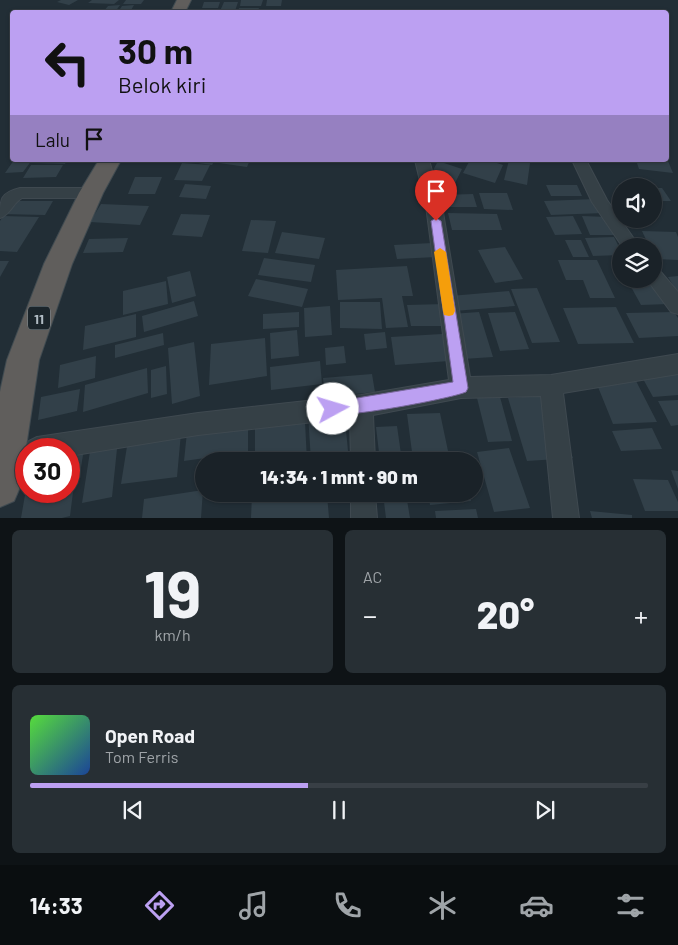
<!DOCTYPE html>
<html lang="id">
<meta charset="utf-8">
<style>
:root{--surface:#1a2228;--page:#272f34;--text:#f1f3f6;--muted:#9fa4a8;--line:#383f45;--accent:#bca0f2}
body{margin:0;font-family:Barlow,sans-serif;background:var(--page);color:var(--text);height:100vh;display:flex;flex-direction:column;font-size:19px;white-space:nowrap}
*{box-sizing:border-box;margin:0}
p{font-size:16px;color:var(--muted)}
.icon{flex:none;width:28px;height:28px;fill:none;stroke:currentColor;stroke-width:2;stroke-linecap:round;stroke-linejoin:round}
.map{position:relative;height:518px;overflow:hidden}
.sheet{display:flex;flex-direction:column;gap:12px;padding:12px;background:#0e1316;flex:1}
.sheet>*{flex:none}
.top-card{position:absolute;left:10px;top:10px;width:659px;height:152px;border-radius:5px;box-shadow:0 1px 4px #0004,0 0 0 1px var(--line);background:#bca0f2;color:#111;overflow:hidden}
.controls{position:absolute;left:612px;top:178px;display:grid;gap:10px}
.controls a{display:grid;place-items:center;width:50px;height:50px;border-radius:50%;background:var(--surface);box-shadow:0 1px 4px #0004,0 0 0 1px var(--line);font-size:25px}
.speed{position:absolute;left:15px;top:438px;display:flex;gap:10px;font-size:25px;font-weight:700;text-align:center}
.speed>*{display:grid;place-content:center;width:65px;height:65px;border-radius:50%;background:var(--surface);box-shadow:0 1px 4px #0004,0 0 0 1px var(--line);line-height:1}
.speed .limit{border:8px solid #d22;background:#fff;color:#111}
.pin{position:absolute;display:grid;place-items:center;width:42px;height:42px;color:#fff;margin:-51px -21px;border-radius:50% 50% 50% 0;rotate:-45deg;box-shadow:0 0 5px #0007}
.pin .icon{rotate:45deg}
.me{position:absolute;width:55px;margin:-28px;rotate:84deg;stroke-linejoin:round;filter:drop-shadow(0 0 4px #0008)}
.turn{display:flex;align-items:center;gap:18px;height:105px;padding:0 25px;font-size:22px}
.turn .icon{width:65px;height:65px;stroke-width:2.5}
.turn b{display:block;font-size:35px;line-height:42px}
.then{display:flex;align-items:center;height:48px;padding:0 25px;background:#0003;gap:10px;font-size:19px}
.big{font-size:38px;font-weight:800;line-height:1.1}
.sheet .tile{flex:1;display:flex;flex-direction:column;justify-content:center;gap:8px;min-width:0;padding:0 18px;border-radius:8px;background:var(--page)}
.sheet .dial{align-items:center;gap:0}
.dial b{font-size:65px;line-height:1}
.song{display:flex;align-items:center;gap:15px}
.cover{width:60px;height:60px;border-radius:8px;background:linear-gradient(135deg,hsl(110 70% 55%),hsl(220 70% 35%))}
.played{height:5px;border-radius:2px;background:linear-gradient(90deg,var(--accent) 45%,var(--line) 45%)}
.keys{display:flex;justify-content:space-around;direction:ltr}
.heat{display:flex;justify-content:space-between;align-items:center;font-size:28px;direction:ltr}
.sheet .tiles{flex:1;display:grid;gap:12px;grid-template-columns:1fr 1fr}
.tile:last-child{grid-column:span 2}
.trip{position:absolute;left:195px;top:452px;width:288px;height:50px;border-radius:25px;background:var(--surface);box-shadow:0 1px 4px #0004,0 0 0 1px var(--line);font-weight:800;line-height:50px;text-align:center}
.tab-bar{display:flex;height:80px;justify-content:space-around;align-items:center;background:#0a0e10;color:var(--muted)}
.tab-bar .icon{width:35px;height:35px}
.tab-bar .on{color:var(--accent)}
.tab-bar b{font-size:22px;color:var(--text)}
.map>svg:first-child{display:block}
.building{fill:#324049}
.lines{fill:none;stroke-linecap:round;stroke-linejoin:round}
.minor-casing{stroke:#3f4950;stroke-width:2}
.trunk-casing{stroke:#404b51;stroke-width:2}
.minor{fill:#354046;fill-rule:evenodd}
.trunk{fill:#605e5c;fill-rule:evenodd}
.route{fill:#bca0f2;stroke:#7a689d}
.slow{fill:#f59e0b}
.labels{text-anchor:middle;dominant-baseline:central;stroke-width:5;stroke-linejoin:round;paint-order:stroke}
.shield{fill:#1b252b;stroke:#838e95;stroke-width:1}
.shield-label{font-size:14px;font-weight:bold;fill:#b0bbc3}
</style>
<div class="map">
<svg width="678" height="518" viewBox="0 0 678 518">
<rect width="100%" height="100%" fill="#222e36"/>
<!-- building -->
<path class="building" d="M61,0H78L69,5L57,2Z
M92,0H119L114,4L88,3Z
M126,0H144L141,4H123Z
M241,0H263L261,6H240Z
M267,0H282L281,6H266Z
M204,2H220L218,8H202Z
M224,2H238L235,11H220Z
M120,5L115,12H103L108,6Z
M134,5L130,12H118L122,6Z
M239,8H259L258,11H238Z
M14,160H32L23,172L5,173Z
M35,160H67L65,164L32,163Z
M192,160H215L212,165L191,162Z
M221,160H250L247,167L219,163Z
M470,160H488L503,165L495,183L463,173Z
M509,160L530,163L527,185L504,180Z
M636,160L668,161L673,173L639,169Z
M438,161L462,169L455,183L430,176Z
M182,163L210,165L202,181L174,180Z
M31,165H63L56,177L23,178Z
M135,177H162L155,194H128Z
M185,184L211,186L206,199L179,197Z
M546,185H577L582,196H551Z
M654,188H662L671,201H654Z
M479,193H507L513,210L484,209Z
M473,194L477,207H445L442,195Z
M596,199L604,213L551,215L544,201Z
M11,201H53L45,215L1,214Z
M101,204L149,206L140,225L90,222Z
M448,213L497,214L502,230H452Z
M181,214L210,215L202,237L172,235Z
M3,216L39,217L17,252L0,251V221Z
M573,216L582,234L555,235L546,217Z
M582,216L607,217L616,235H590Z
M251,220L276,221L268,253L242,251Z
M642,231L676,232L678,237V260L656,259L654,246H649Z
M282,232L325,238L319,259L275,253Z
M614,237L621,251V255L593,256L585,238Z
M128,238L123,252L83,253L89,239Z
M565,240H581L589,257H573Z
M432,243L436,257L397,259L394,245Z
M505,247L523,279L495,283L478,250Z
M264,258L315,265L311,282L258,275Z
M558,260H597L615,298H590L583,280H566Z
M0,261H9L0,277Z
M407,266L413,296H402L408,327L386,328L382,298L338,300L336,270Z
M190,271L196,296L172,303L167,277Z
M678,276V293L668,277Z
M256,279L308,289L302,307L248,296Z
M166,281L168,304L123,315V291Z
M657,284L669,304L641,305L630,285Z
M537,288L560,342L532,343L511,289Z
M509,291L515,306L454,311L450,296Z
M194,301L198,316L144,332L142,316Z
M340,302H380L382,329L340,328Z
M445,304L449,326H411L407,305Z
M330,306L332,335L305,337L304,308Z
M616,307L634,343L578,344L563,308Z
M299,312V327L263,329V314Z
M479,312L493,357L463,359L451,314Z
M515,312L529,349L500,351L488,313Z
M674,312L678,318V336L639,338L626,313Z
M136,314V337L83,350L85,326Z
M297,330L299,356L271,359L270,333Z
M385,332L387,348L366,350L364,334Z
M163,333L164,345L115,358V345Z
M442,334L449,361L395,365L391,337Z
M265,338L267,376L209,385L211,344Z
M194,342L200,396L172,404L168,348Z
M344,346L346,363L326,365L325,348Z
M96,356L95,378L58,388L60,365Z
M320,361L322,384L271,390L270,367Z
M166,366L167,394L151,398V370Z
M147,368L148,393L83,412L85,385Z
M372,374L375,392L325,397L323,378Z
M678,374V395L653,397L642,377Z
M636,381L657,422L613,424L596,382Z
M80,389L77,411L38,420L41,397Z
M549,395L573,458L527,461L508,398Z
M500,397L512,441L488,442L477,398Z
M678,400V425L671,426L658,401Z
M344,410L349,461H311L308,414Z
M440,413L448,451L412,452L407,414Z
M305,422L307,461H255V427Z
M248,424V452L184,461L187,432Z
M397,426L402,461H380L376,427Z
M652,428L662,449L621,451L612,431Z
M181,433L177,477L121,484L128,440Z
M118,439L112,497L82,503L91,445Z
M85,442L80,474L69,476V449Z
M509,448L530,508L494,512L477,452Z
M461,457L462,461H422V459Z
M671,470L678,471V489Z
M633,479L668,480L678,502V511H645Z
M74,484L70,516L62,518H21L25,495L41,491H69V485Z
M203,490L201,518H142L144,499Z
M252,494H327L329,518H251Z
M383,494H406L410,518H386Z
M428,494H470L471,501L430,505Z
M476,509L478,518H436L435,511Z
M590,511L632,515V518H592Z"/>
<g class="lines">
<defs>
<path id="minor" d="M415,160H429L442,206L470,377L551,375L678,354V374L563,393L579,518H553L541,396L461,398L373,415L375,461H351L350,418L198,435L69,456V449H26V452L25,449L29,441L37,437L198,413L361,395L449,380L426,206Z
M572,160H586L607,200L639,246H622L592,202Z
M20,188H91L96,189L99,193L96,197L91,198H22C13,203 10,215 0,218C0,199 0,193 20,188Z
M654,269L660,271L678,292V314L671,312L648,281L646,279H654Z
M351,494H375L377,518H351Z"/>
<path id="trunk" d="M177,0H191L185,12H171Z
M99,160H121L103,193L72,264L39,360L20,487L14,501L0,507V392L7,360L44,264L79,193Z"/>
</defs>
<!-- minor casing -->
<use href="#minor" class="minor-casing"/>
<!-- trunk casing -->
<use href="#trunk" class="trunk-casing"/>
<!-- minor -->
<use href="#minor" class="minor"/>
<!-- trunk -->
<use href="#trunk" class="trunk"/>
</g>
<!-- route -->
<path class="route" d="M436,218L441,221L468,388L466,392C450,399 340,419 328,414L325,409L328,404L333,402L453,382L431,221Z"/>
<!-- slow -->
<path class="slow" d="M440,248L446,252L455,311L453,315L449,316L444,315L443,311L434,252Z"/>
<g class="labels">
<!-- shield labels -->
<rect class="shield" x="28" y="306.5" width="22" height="23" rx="4"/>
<g class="shield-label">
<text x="39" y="318">11</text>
</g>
</g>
</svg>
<div class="controls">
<a><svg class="icon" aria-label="sound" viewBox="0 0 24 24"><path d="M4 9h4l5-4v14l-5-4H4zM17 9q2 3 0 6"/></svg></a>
<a><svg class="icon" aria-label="layers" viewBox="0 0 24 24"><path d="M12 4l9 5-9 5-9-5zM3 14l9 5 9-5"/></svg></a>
</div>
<div class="speed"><div class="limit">30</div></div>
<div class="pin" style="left:436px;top:221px;background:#d93025"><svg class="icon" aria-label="arrive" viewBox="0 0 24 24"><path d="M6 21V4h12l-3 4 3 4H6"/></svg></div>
<svg class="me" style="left:333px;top:409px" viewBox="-20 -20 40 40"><circle r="19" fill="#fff"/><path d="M0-13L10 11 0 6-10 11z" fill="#bca0f2"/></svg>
<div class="trip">14:34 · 1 mnt · 90 m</div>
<div class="top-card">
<div class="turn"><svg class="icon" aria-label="left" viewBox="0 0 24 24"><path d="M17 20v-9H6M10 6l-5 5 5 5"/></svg><div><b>30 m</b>Belok kiri</div></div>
<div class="then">Lalu<svg class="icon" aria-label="arrive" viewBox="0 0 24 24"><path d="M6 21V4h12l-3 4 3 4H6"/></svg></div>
</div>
</div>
<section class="sheet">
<div class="tiles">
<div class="tile dial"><b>19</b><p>km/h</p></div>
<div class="tile"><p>AC</p>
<div class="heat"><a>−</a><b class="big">20°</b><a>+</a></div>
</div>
<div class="tile">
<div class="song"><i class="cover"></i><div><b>Open Road</b><p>Tom Ferris</p></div></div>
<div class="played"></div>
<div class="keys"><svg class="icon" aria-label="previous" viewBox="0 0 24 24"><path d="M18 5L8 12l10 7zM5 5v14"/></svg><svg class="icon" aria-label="pause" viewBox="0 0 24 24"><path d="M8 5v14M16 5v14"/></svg><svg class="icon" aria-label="next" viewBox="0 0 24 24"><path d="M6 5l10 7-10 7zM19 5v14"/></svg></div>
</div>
</div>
</section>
<nav class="tab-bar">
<b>14:33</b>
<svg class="icon on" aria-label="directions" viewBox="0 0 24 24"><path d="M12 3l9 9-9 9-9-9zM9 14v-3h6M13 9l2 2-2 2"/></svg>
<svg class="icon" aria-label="music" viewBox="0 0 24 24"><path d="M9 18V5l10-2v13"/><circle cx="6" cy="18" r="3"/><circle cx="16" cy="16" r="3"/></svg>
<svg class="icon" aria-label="phone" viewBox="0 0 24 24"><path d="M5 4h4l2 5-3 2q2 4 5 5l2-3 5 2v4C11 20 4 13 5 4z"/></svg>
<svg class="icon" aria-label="climate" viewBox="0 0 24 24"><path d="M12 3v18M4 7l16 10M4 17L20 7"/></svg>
<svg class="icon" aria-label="car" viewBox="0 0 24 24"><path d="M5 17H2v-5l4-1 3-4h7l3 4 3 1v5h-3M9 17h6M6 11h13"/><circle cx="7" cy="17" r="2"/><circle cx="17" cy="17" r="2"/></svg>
<svg class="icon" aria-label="filters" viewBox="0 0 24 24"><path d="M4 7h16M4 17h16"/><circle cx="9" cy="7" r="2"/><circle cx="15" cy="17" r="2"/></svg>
</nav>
